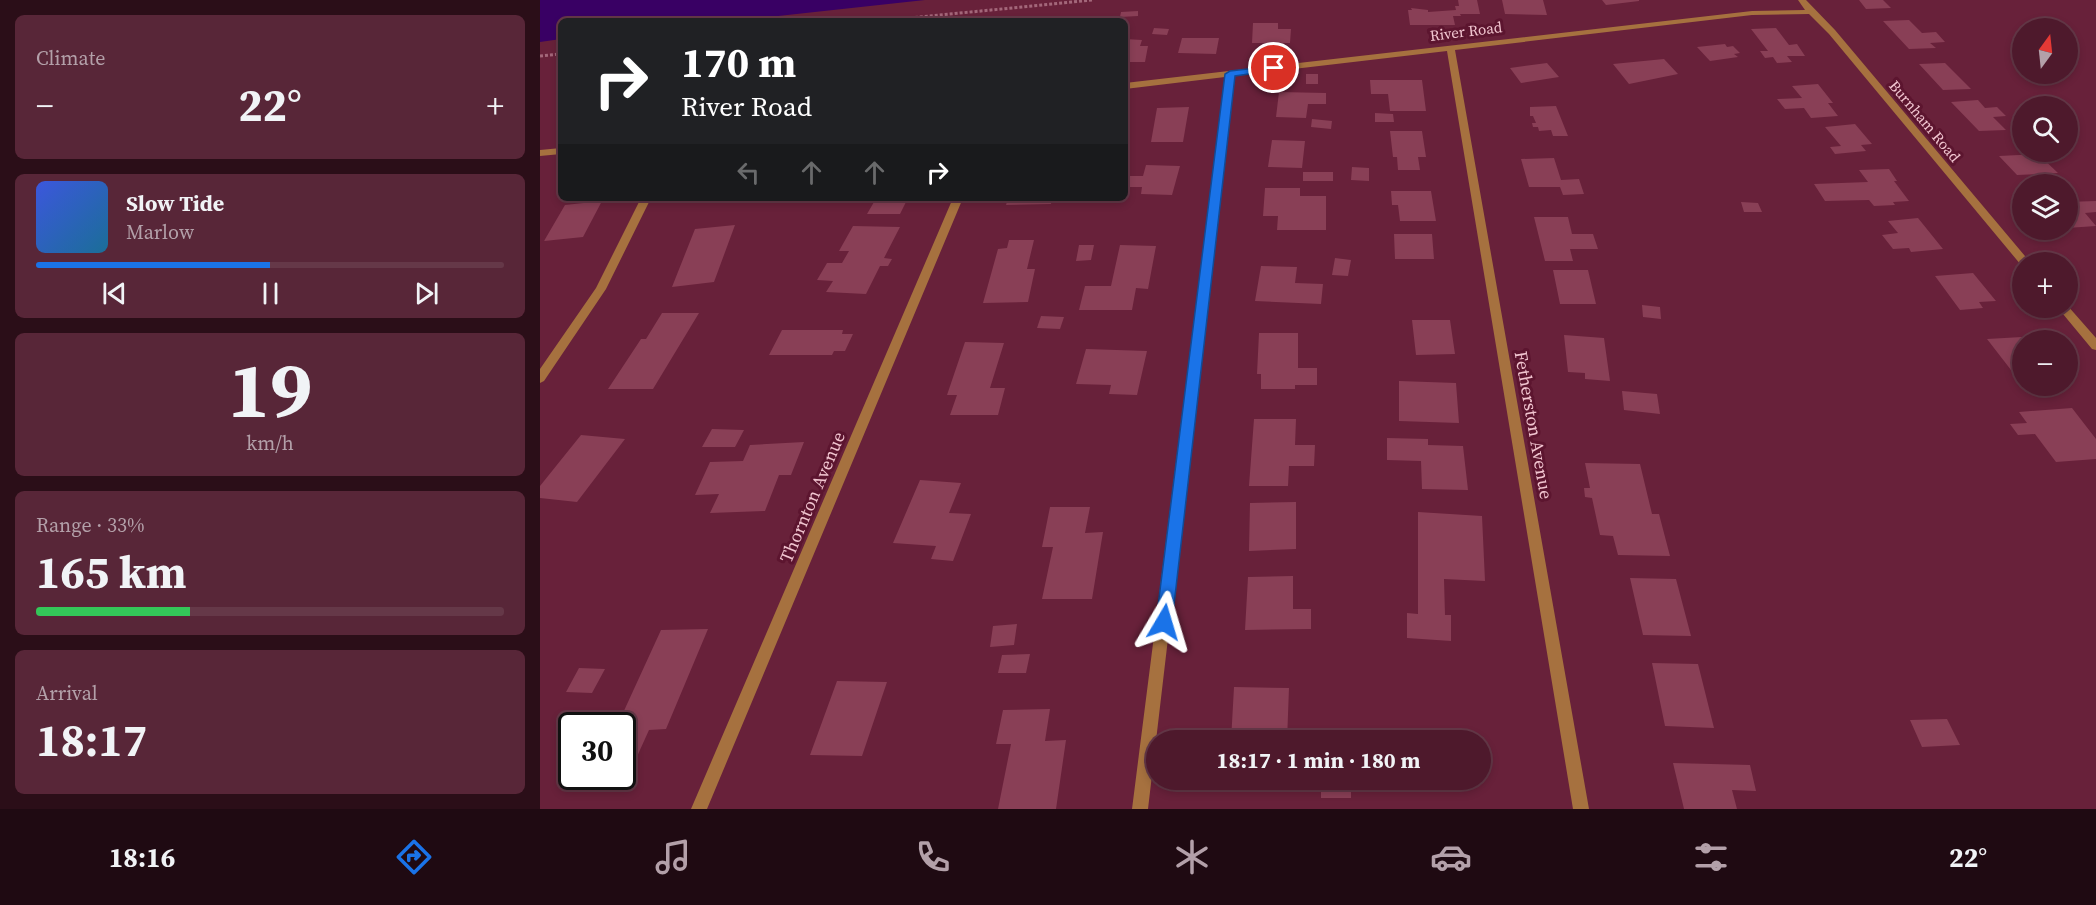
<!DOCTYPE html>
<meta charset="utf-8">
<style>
:root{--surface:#4e192c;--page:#582638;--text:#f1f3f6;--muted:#b3a0a9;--line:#653848;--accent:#1a73e8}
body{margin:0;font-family:"Source Serif 4",serif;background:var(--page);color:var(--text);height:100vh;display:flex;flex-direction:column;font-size:22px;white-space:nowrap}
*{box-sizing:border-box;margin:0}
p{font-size:20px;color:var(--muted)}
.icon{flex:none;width:33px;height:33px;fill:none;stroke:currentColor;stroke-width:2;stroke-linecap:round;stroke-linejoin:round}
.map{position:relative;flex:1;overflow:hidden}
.panel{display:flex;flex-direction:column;gap:15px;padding:15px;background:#2b0e18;width:540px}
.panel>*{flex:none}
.top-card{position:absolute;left:18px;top:18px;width:570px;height:183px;border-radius:9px;box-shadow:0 3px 9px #0003,0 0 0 2px var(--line);background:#202124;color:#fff;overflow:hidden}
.needle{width:39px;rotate:15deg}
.controls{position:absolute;left:1472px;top:18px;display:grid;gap:12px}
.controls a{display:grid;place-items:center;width:66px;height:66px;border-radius:50%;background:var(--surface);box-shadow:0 3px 9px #0003,0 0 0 2px var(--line);font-size:30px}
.speed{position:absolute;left:18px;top:712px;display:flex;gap:12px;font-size:30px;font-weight:700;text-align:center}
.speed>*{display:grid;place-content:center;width:78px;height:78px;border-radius:50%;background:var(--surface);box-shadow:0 3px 9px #0003,0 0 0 2px var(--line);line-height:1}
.speed .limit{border:3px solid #111;border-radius:9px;background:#fff;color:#111}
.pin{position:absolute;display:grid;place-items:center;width:51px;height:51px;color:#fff;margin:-26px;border:3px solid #fff;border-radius:50%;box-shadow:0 2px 6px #0007}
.me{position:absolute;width:66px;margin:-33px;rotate:7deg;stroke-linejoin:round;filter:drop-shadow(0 0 4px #0008)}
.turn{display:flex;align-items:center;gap:21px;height:126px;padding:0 24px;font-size:27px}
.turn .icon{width:78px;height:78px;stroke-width:2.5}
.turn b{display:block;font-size:42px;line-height:51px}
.lanes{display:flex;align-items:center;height:57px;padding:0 24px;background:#0003;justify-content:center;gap:30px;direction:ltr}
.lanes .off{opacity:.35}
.big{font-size:45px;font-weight:700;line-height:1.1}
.panel .tile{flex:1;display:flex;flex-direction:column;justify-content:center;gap:9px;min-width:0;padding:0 21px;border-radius:9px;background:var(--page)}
.panel .dial{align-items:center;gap:0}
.dial b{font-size:78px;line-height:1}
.song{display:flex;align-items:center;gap:18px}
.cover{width:72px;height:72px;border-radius:9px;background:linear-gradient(135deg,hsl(230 70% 55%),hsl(200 70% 35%))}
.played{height:6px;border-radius:3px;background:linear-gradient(90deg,var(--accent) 50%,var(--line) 50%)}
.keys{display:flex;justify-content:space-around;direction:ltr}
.heat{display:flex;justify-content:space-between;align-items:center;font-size:33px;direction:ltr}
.charge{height:9px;border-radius:4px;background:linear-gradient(90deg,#34c759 33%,var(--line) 0)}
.trip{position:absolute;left:606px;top:730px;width:345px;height:60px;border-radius:30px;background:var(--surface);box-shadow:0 3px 9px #0003,0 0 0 2px var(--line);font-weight:700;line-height:60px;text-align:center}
.tab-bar{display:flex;height:96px;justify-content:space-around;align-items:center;background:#1f0a12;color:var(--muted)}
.tab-bar .icon{width:42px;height:42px}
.tab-bar .current{color:var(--accent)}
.tab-bar b{font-size:27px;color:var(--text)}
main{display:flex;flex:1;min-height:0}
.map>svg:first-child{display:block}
.water{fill:#390064}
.building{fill:#893f56}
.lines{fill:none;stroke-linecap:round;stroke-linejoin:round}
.path{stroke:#a3677a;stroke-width:3;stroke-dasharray:3 2;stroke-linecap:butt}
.minor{fill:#a6713f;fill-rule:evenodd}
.route{fill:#1a73e8;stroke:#114b97;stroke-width:1.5}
.labels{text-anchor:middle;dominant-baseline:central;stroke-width:6;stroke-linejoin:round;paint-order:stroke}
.far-street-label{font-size:15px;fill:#f1c5d0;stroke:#5c152f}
.street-label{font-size:18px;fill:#f1c5d0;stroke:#5c152f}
</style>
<main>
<section class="panel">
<div class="tile"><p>Climate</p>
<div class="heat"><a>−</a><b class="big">22°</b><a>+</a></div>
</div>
<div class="tile">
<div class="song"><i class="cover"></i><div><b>Slow Tide</b><p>Marlow</p></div></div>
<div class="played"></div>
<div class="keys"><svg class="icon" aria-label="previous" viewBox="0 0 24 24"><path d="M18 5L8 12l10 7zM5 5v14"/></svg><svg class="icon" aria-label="pause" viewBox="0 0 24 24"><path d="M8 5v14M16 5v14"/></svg><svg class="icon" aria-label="next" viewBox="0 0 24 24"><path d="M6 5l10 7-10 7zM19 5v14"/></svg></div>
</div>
<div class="tile dial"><b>19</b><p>km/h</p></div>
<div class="tile"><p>Range · 33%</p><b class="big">165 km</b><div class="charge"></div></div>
<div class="tile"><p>Arrival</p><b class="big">18:17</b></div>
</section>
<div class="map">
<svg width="1556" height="809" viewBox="0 0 1556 809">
<rect width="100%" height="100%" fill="#68213a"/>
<!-- water -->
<path class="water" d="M0,0H385L192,21H21V39L0,42Z"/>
<!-- building -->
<path class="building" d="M918,0H937L940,14H920L921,16H913L915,25H870L868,10H872L871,8L888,10V12L916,10L915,6H919Z
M962,0H1003L1007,15L965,14Z
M1062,0H1099V1L1066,5Z
M1319,0H1343L1351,8L1326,9Z
M598,11V16L580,17L581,12Z
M1369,20L1382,33L1396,32L1405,42L1390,43L1396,48L1369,49L1343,21Z
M713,23H738V29H751L750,43H712Z
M614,28L629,29L627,35L612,34Z
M1236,28L1249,45L1257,44L1265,56H1247L1252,62L1237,63L1233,57L1225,58L1220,51H1228L1211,29Z
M642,38H679L676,54L638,53Z
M585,39L602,40L600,46H608L605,62H585Z
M1185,44L1187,47L1193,46L1200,53L1194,54L1198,57L1170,61L1157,47Z
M1124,59L1138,74L1089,84L1073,64Z
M1007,63L1019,77L981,83L970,68Z
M1405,63L1431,89L1403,90L1379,64Z
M766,74H778V84H766Z
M830,80H882L886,111H850L848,94H831Z
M1278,84L1293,103H1288L1298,116L1271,118L1264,108L1245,109L1237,99L1262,98L1252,86Z
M739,92L786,93V104H768L766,118L736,117Z
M1438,100L1445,108L1457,107L1466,116L1453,117L1466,130L1439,131L1411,102Z
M1016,106L1028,136H1013L1011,130L999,131L998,127H993L992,123H996L993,116H990V107Z
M649,107L643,142H611L617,108Z
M835,113L853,114L854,122H835Z
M772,119L792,121L791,129L771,127Z
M1315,124L1332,144L1321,145L1326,151L1295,154L1290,147L1301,146L1285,127Z
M850,131H882L886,157H878L880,170H858L857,157H853Z
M732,140L765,141L762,168L728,167Z
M1498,154L1518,173L1477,175L1459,156Z
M1014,158L1021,180L1039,179L1044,194L1023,195L1020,187H989L981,159Z
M606,165L640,166L632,195L601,194L602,187H587L590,176H603Z
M812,167L829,168V181L811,180Z
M1349,169L1357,181H1354L1369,201L1353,202L1355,205L1334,206L1329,200L1285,201L1274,184L1328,182L1319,170Z
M763,172H793V181H763Z
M725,188H760V196H786V230H737L738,216H723Z
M851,191H891L896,221H860L858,205H852Z
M343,198H368L360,214H327L334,202H341Z
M468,198H512L511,204L466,205Z
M62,201L43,237L4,241L25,205Z
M1556,201V212L1545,213L1556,226L1527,228V202Z
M1201,202L1218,203L1222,212H1204Z
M994,217H1028L1032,234H1053L1058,249H1030L1033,261H1005Z
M1378,218L1403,249L1371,252L1369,248L1353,249L1342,235L1358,233L1348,221Z
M195,225L174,282L132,287L155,229Z
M313,226L360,227L344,258L352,259L348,266H340L326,294L286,292L293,281L277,280L287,263H302L309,251H299Z
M854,234H892L894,259H855Z
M469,240H494L487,269H495L488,302L443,303L458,249L467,248Z
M539,245H554L551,260L536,261Z
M580,245L616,246L608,289L596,288L592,310H539L545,286H571Z
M795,258L811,260L808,276L792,275Z
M721,266L757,267L755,283L783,284L781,304L715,301Z
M1013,270H1048L1056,304H1020Z
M1433,273L1456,301L1439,302L1443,308L1420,310L1395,276Z
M1102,305L1120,307L1121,319L1103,317Z
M122,313H159L113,389H68L101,339H106Z
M501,316L524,317L520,329L497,328Z
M872,320H910L915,354L876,355Z
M242,330H303L302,334H313L305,351H294L292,355H229Z
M719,333H758V368H777V385H755V389H721V374H717Z
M1024,335L1064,338L1070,381L1045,379V373L1028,372Z
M1482,337L1485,340H1482V369L1471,370L1447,339Z
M425,342L464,343L450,388H465L458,415H410L417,395H407Z
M546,349L607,351L597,395L569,394L571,385L536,384Z
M859,381L916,383L919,423L859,421Z
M1082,391L1117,394L1120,414L1084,410Z
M1532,408L1556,439V459L1516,462L1495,434L1478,435L1470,424L1487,423L1479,412Z
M714,419H756L755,445H775L774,466H749L748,486H709Z
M172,429L204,430L195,447H162Z
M41,435L85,439L37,502L0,498V486Z
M847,438L888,439V445L923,446L928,490L882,489L881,461L847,460Z
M264,442L251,475H239L225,511L170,513L179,494L155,495L170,462L203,461L210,445Z
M1045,463L1100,464L1112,514H1119L1130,556L1078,555L1073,536L1060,535L1052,498L1045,497L1044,488H1050Z
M380,480L421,483L409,513L431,514L413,561L391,559L396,546L353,543Z
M756,502V549L709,551L710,503Z
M510,507H550L545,533L563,532L552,599H502L513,547H502Z
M878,512L942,516L945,581L904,579L905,615H911V641L867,638V613L878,614Z
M753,576V609H771V629L705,630L708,577Z
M1090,578L1136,579L1151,636L1103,635Z
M477,624L474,645L450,647L453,626Z
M168,629L126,729L109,730L95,761L82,762V726H77L121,630Z
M490,654L486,673H458L462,655Z
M1112,663L1158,664L1174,728L1125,726Z
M39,668L65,669L52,693L26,692Z
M297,681L347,682L322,756L270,755Z
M694,687L749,688L747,741H691Z
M510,709L505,741L526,740L516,809H458L471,744H456L463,710Z
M1407,719L1420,745L1382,747L1370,720Z
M1133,763L1210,765L1216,791L1192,790L1197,809H1144Z
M781,780H811V798H781Z"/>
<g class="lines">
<!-- path -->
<path class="path" d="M340,21L552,0
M0,56L21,54"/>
<!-- minor -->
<path class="minor" d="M1258,0H1266L1295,30L1490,262H1482L1481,265L1289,34L1269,14L1212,15L915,50L1049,809H1033L907,51L694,76L608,809H592L685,77L585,89V83L1212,11L1265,10Z
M21,148V154L0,156V150Z
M101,198H111L66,289L4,381L0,383V369L56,288Z
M413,198H423L167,809H151Z
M1527,305L1556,338V350L1552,349L1518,308H1527Z"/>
</g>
<!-- route -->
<path class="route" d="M734,66L739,68L738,70L695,76L632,622L630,628L624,630L618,628L616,622L685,74L690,71Z"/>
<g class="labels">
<!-- far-street labels -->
<g class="far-street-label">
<text transform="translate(926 31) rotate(-7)">River Road</text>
<text transform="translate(1385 121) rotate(50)">Burnham Road</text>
</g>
<!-- street labels -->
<g class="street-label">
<text transform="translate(994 425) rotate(80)">Fetherston Avenue</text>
<text transform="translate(272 497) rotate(-67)">Thornton Avenue</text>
</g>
</g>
</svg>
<div class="controls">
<a><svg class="needle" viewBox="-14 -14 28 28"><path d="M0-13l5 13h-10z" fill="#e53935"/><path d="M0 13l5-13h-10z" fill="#b3a0a9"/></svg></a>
<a><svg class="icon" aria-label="search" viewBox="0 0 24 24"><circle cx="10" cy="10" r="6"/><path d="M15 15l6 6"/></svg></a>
<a><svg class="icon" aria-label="layers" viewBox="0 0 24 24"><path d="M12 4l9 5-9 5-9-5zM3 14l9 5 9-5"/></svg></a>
<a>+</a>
<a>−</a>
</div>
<div class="speed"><div class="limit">30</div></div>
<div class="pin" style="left:734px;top:68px;background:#d93025"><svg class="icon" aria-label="arrive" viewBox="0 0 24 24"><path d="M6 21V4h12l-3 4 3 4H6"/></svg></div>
<svg class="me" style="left:624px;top:622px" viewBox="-20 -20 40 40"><path d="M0-17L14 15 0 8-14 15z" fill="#1a73e8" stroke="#fff" stroke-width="4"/></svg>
<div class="trip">18:17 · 1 min · 180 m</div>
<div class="top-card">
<div class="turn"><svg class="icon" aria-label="right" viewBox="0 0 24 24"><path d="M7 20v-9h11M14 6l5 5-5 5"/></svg><div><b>170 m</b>River Road</div></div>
<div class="lanes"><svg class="icon off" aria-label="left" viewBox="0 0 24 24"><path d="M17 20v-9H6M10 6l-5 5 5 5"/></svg><svg class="icon off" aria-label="ahead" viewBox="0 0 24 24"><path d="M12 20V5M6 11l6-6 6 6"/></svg><svg class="icon off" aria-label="ahead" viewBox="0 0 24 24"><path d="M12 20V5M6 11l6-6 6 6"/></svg><svg class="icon" aria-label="right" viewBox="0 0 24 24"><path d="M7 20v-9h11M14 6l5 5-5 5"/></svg></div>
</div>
</div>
</main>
<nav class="tab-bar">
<b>18:16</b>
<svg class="icon current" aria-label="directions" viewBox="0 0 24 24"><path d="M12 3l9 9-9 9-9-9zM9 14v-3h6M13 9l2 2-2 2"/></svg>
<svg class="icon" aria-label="music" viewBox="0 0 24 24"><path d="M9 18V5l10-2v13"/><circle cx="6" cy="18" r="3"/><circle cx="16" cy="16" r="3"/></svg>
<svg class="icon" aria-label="phone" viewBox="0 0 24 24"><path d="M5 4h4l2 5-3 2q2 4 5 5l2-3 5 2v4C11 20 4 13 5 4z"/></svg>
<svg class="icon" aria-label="climate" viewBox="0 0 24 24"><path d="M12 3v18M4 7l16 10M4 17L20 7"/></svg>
<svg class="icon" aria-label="car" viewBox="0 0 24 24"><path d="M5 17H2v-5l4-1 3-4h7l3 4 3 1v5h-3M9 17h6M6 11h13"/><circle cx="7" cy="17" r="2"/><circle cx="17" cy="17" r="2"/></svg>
<svg class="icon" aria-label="filters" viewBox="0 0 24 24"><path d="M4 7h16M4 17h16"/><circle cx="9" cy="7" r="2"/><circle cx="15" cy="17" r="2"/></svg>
<b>22°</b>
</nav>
